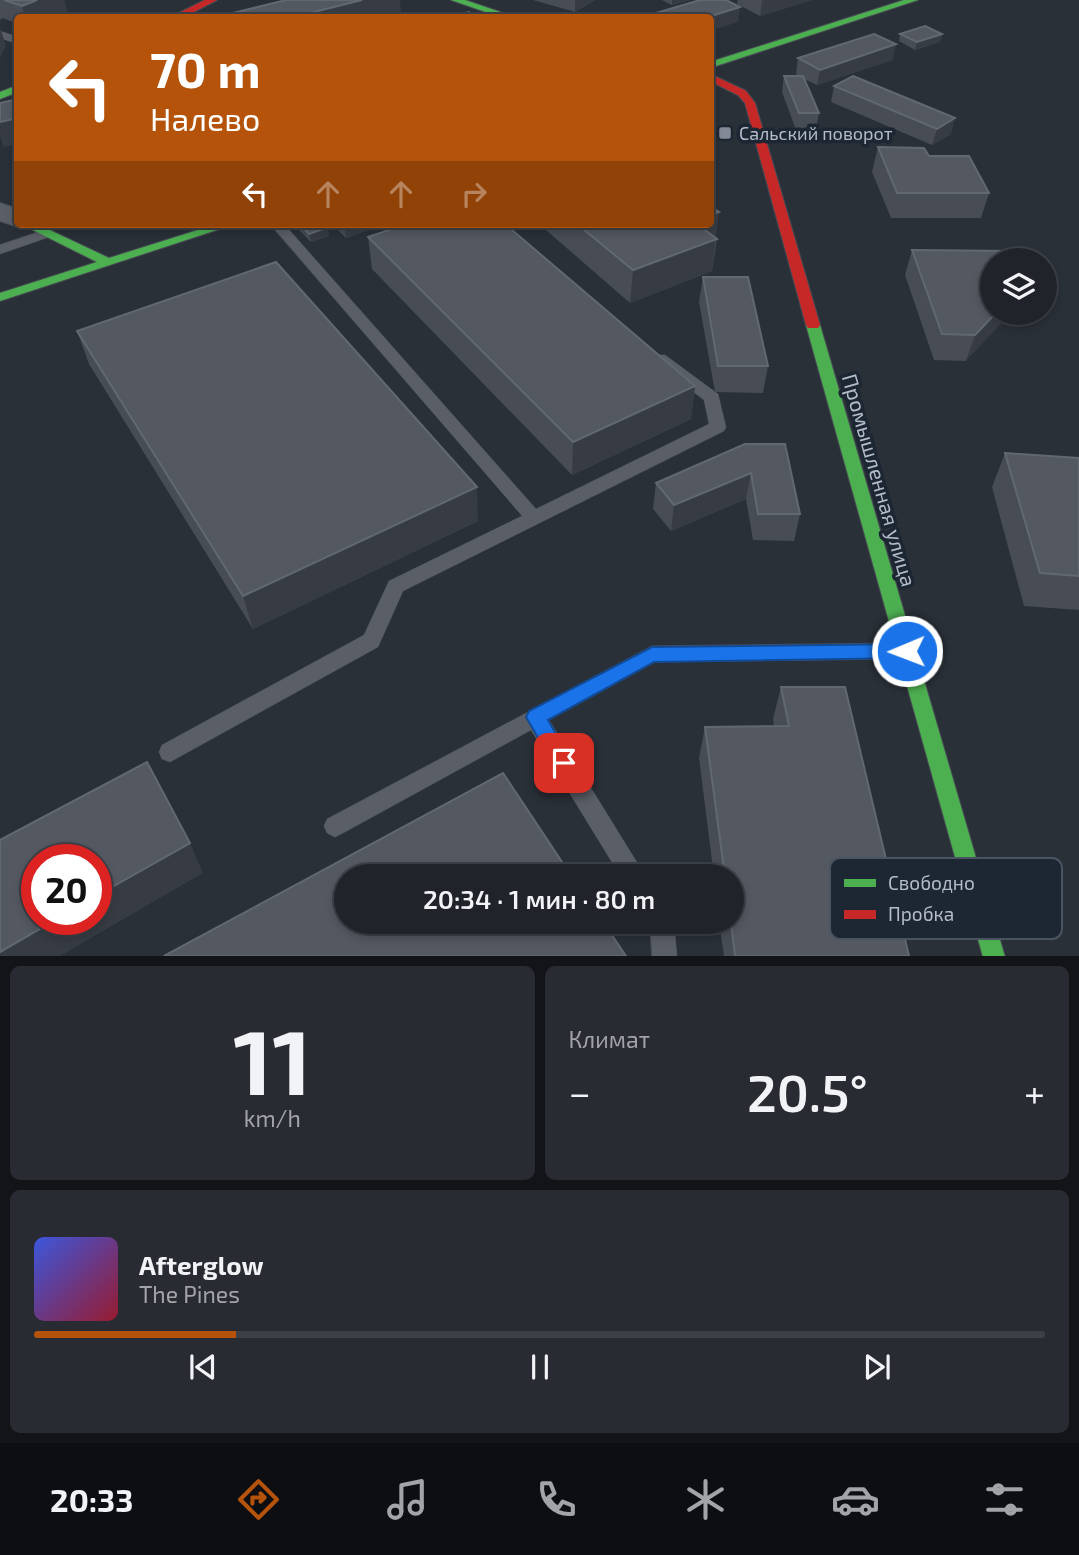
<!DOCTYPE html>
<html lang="ru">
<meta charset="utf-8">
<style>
:root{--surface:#20242a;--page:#282c32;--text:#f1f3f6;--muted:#a2a4a8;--line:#3d4147;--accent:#b45309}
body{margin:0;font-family:"Exo 2",sans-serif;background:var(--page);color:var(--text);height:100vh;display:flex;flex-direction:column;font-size:26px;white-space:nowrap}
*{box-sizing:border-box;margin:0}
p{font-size:23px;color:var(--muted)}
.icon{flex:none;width:38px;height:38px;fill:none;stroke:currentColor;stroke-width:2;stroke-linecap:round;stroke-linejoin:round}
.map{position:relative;height:956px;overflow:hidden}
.details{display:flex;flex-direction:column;gap:10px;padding:10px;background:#121417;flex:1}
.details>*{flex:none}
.hud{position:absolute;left:14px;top:14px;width:700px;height:214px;border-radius:7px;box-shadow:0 4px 10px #0003,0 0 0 2px var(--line);background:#b45309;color:#fff;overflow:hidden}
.buttons{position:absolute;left:980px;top:248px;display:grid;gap:14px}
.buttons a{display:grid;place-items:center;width:77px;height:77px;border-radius:50%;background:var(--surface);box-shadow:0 4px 10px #0003,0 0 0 2px var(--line);font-size:35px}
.speed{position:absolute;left:21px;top:844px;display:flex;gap:14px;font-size:35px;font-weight:700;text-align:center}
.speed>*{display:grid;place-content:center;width:91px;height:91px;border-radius:50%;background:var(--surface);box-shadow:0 4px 10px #0003,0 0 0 2px var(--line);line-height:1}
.speed .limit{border:10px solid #d22;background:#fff;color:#111}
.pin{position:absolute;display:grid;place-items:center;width:60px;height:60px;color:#fff;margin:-30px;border-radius:14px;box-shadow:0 4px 10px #0006}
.me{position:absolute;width:77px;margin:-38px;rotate:269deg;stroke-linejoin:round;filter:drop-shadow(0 0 5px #0008)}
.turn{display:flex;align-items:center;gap:24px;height:147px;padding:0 21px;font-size:32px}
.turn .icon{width:91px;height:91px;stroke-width:2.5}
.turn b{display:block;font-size:49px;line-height:60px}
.lanes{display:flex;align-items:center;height:66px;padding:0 21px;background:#0003;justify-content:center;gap:35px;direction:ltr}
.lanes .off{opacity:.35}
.big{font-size:52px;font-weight:600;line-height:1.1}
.details .widget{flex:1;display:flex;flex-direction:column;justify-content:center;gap:10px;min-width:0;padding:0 24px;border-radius:10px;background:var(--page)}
.details .dial{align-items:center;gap:0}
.dial b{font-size:91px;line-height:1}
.song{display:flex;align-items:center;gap:21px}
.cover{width:84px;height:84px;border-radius:10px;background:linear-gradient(135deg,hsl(230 70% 55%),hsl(350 70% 35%))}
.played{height:7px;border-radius:4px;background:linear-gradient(90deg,var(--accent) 20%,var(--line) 20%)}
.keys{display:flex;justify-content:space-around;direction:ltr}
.heat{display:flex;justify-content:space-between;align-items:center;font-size:38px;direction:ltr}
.details .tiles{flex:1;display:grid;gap:10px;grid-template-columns:1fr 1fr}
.widget:last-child{grid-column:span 2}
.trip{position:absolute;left:334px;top:864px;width:410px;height:70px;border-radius:35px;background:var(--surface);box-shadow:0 4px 10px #0003,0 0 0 2px var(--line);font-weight:600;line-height:70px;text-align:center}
.tabs{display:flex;height:112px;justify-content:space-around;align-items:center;background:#0d0e11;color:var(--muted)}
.tabs .icon{width:49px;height:49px}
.tabs .active{color:var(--accent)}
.tabs b{font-size:32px;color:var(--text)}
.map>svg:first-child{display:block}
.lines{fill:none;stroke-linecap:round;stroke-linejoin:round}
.lane-casing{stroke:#484c55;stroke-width:1}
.street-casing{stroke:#484c55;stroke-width:2}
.fast-casing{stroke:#484c55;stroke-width:2}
.jam-casing{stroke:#484c55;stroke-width:2}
.lane{fill:#5a5e66;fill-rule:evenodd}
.street{fill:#5a5e66;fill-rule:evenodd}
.fast{fill:#4caf50;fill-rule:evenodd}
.jam{fill:#c62828;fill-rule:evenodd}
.wall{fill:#474c55}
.shaded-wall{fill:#373c44}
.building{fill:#535861;stroke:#626872;stroke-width:2}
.route{fill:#1a73e8;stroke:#114b97;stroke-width:2}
.poi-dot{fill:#848b96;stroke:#1d2633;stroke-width:2.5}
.labels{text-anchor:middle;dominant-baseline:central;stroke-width:7;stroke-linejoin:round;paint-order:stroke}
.far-poi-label{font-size:18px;fill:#b4bcc9;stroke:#1d2633;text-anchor:start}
.street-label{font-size:21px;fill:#b4bcc9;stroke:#1d2633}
.key{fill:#1d2633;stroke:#4a5360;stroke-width:2}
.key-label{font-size:19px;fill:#b4bcc9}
</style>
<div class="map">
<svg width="1079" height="957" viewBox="0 0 1079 957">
<rect width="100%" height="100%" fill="#2a3038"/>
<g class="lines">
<defs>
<path id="lane" d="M0,31L18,37V44L0,38Z
M270,224H284L536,509L709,424L704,400L653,361L651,358L653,355H665L718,394L726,427L724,431L403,591L378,647L170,762L162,759L159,752L162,745L364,635L389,581L522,516Z
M47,229L52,230V236L0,254V245Z
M907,643L914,645L917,651L914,657L907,659L655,662L549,720L646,877H621L531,730L343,833L335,837L327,833L324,826L327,819L652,646Z
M650,922H674L677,957H652Z"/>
<path id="street" d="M0,203L18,209V224L28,225L18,227L0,221Z"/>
<path id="fast" d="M451,0H465L518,18H503Z
M904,0H918L710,68V62Z
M18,85V92L0,99V92Z
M21,224H37L109,258L217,224H235L0,301V293L97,262Z
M813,321L820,325L1005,957H983L806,325Z"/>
<path id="jam" d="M205,0H217L182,18H169Z
M710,74L746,91L755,103L820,325L818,328H808L806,325L745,103L738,95L710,81Z"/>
</defs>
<!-- lane casing -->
<use href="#lane" class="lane-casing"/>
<!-- street casing -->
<use href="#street" class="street-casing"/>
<!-- fast casing -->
<use href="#fast" class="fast-casing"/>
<!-- jam casing -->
<use href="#jam" class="jam-casing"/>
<!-- lane -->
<use href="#lane" class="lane"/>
<!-- street -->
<use href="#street" class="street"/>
<!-- fast -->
<use href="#fast" class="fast"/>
<!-- jam -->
<use href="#jam" class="jam"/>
</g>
<!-- wall -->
<path class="wall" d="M0,0H64L67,12L54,18H18V24L3,18L0,20Z
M533,0H595L575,12Z
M662,0H690L672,5Z
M738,0H812L760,16L737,4Z
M900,34H942L940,42L915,50L899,41Z
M896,44L892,60L817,85L804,79L819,113L816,129L796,130L782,92L784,76H799L796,74L798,58Z
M834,86L951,134L932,145L831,102Z
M878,147L929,156L989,193L981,218H891L872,172Z
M296,224H325L329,236L311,242L297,228Z
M332,224H387L346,238Z
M539,224H710L717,239L712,271L630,303Z
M368,237L695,386L691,419L572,475L372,269Z
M912,250L992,313L966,361L934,360L905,275Z
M703,277L768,366L763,393L715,392L699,302Z
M77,331L478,521L253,629L89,364Z
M745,444L800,514L794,541L753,540L746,499L671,531L653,509L656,483Z
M1005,453L1079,458V610L1024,606L992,487Z
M781,687L909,956H724L719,922H732V877H714L699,758L705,727L774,726L773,719Z"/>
<!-- shaded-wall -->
<path class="shaded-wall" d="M37,0H64L67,12L54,18H25L22,6Z
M362,0H400L401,13L382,18H290Z
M575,0H595L575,12Z
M672,0H690L672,5Z
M765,0H812L760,16L762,1Z
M740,7L738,22L710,31V18H705Z
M0,27L6,46L0,57Z
M942,34L940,42L915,50L917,42Z
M896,44L892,60L817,85L820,70Z
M18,118V144L4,147L0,136V122Z
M955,118L951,134L932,145L937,129Z
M713,130L710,148V131Z
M719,212L712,271L630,303L633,270L693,224H710V215Z
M344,224H387L346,238Z
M328,227L329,236L311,242L309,234Z
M996,313H1011L966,361L975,335Z
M695,386L691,419L572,475L573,442Z
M751,473L746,499L671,531L674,505Z
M477,487L478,521L253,629L243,596Z
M190,843L203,873L60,956H0V952L57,919H96V896Z"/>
<!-- building -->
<path class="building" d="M4,0H37L22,6Z
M286,0H362L290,18H213Z
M700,0H726L740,7L705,18H639Z
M469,12L477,18H446Z
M925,26L942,34L917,42L900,34Z
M874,34L896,44L820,70L798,58Z
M784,76H803L819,113H799Z
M853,76L955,118L937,129L834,86Z
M18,99V118L0,122V103Z
M878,147L924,148L929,156H969L989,193H897Z
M710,206L719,212L710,215Z
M300,224H325L328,227L309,234Z
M407,224H505L695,386L573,442L368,237Z
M577,224H697L717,239L633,270Z
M912,250L1011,251L1015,261H992V313H996L975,335L942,334Z
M276,262L477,487L243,596L77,331Z
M703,277H748L768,366H718Z
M745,444H785L800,514H758L751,473L674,505L656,483Z
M1005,453L1079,458V576L1040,573Z
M781,687H845L909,956H735L731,922L732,877H725L705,727L789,726Z
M147,762L190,843L96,896V859H37V919H57L0,952V840Z
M503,773L572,877H346V922H603L626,956H164Z"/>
<!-- route -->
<path class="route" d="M907,644L914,646L916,651L914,656L907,658L654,662L548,720L573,763L571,769L564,772L556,769L526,717L529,711L652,647Z"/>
<!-- markers -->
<rect class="poi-dot" x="718" y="126" width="14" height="14" rx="3.5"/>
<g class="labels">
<!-- far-poi labels -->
<g class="far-poi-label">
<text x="739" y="133">Сальский поворот</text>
</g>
<!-- street labels -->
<g class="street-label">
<text transform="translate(880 480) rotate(74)">Промышленная улица</text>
</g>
</g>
<!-- legend -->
<rect x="830" y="858" width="232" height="81" rx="10" class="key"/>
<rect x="844" y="879" width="32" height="8" fill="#4caf50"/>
<rect x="844" y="910" width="32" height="9" fill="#c62828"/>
<g class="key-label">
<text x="888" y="890">Свободно</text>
<text x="888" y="921">Пробка</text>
</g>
</svg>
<div class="buttons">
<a><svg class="icon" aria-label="layers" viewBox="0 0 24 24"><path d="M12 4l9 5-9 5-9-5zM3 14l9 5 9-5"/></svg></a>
</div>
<div class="speed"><div class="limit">20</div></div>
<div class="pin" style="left:564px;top:763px;background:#d93025"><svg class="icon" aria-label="arrive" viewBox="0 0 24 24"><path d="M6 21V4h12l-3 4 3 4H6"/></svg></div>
<svg class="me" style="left:907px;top:651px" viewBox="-20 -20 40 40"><circle r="17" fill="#1a73e8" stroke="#fff" stroke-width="3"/><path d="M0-11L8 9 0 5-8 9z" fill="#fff"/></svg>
<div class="trip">20:34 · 1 мин · 80 m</div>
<div class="hud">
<div class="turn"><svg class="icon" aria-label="left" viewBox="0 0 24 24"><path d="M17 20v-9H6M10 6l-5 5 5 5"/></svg><div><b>70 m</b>Налево</div></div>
<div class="lanes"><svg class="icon" aria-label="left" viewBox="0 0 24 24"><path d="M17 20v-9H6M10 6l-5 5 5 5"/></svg><svg class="icon off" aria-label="ahead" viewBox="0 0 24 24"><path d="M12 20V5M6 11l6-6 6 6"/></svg><svg class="icon off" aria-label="ahead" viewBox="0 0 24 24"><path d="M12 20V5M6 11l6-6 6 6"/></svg><svg class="icon off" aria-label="right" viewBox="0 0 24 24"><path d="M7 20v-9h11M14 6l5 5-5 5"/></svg></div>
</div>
</div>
<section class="details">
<div class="tiles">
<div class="widget dial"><b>11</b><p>km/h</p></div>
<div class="widget"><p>Климат</p>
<div class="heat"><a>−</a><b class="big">20.5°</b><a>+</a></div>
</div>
<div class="widget">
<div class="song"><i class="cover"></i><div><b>Afterglow</b><p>The Pines</p></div></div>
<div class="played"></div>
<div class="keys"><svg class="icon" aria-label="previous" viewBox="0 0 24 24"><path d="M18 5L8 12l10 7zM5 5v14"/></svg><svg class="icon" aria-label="pause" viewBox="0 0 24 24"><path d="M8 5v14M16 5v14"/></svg><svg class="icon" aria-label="next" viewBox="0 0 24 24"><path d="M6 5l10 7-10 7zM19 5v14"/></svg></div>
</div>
</div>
</section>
<nav class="tabs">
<b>20:33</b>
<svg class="icon active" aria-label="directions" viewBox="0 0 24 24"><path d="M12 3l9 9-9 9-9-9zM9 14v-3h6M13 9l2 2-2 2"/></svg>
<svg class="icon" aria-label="music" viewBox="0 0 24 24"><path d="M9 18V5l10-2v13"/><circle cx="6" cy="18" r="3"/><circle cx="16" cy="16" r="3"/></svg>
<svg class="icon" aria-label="phone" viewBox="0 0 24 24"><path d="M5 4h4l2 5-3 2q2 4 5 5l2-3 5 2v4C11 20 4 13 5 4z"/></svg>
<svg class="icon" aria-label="climate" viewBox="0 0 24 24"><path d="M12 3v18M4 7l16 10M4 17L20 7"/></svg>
<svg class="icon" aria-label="car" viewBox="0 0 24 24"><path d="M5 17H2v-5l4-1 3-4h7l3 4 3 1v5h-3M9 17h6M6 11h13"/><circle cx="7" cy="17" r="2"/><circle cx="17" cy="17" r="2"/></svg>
<svg class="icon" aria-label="filters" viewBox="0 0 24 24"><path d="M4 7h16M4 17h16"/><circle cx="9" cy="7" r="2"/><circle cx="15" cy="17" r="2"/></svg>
</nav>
